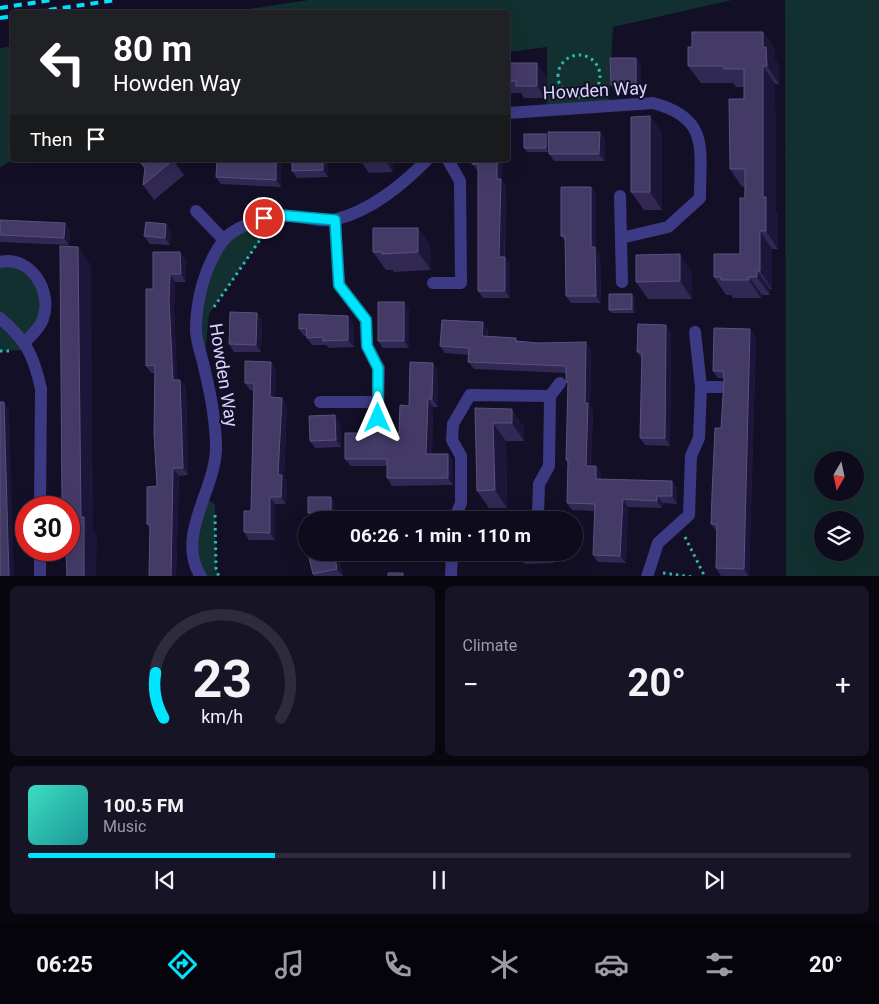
<!DOCTYPE html>
<meta charset="utf-8">
<style>
:root{--surface:#0e0b1c;--page:#171425;--text:#f1f3f6;--muted:#9b9ba3;--line:#2e2b3b;--accent:#00e5ff}
body{margin:0;font-family:Roboto,sans-serif;background:var(--page);color:var(--text);height:100vh;display:flex;flex-direction:column;font-size:19px;white-space:nowrap}
*{box-sizing:border-box;margin:0}
p{font-size:16px;color:var(--muted)}
.icon{flex:none;width:28px;height:28px;fill:none;stroke:currentColor;stroke-width:2;stroke-linecap:round;stroke-linejoin:round}
.map{position:relative;height:576px;overflow:hidden}
.drawer{display:flex;flex-direction:column;gap:10px;padding:10px;background:#08060f;flex:1}
.drawer>*{flex:none}
.top-card{position:absolute;left:10px;top:10px;width:500px;height:152px;border-radius:5px;box-shadow:0 5px 20px #0002,0 0 0 1px var(--line);background:#202124;color:#fff;overflow:hidden}
.needle{width:32px;rotate:189deg}
.tools{position:absolute;left:814px;top:451px;display:grid;gap:10px}
.tools a{display:grid;place-items:center;width:50px;height:50px;border-radius:50%;background:var(--surface);box-shadow:0 5px 20px #0002,0 0 0 1px var(--line);font-size:25px}
.speed{position:absolute;left:15px;top:496px;display:flex;gap:10px;font-size:25px;font-weight:700;text-align:center}
.speed>*{display:grid;place-content:center;width:65px;height:65px;border-radius:50%;background:var(--surface);box-shadow:0 5px 20px #0002,0 0 0 1px var(--line);line-height:1}
.speed .limit{border:8px solid #d22;background:#fff;color:#111}
.pin{position:absolute;display:grid;place-items:center;width:42px;height:42px;color:#fff;margin:-21px;border:2px solid #fff;border-radius:50%;box-shadow:0 1px 5px #0007}
.me{position:absolute;width:55px;margin:-28px;rotate:0deg;stroke-linejoin:round;filter:drop-shadow(0 0 4px #0008)}
.turn{display:flex;align-items:center;gap:18px;height:105px;padding:0 20px;font-size:22px}
.turn .icon{width:65px;height:65px;stroke-width:2.5}
.turn b{display:block;font-size:35px;line-height:42px}
.then{display:flex;align-items:center;height:48px;padding:0 20px;background:#0003;gap:10px;font-size:19px}
.big{font-size:38px;font-weight:700;line-height:1.1}
.drawer .card{flex:1;display:flex;flex-direction:column;justify-content:center;gap:8px;min-width:0;padding:0 18px;border-radius:8px;background:var(--page)}
.drawer .dial{align-items:center;gap:0}
.dial svg{height:130px;overflow:visible;fill:none;stroke:var(--line);stroke-width:7;stroke-linecap:round;text-anchor:middle}
.dial text{fill:var(--text);stroke:none}
.song{display:flex;align-items:center;gap:15px}
.cover{width:60px;height:60px;border-radius:8px;background:linear-gradient(135deg,hsl(170 70% 55%),hsl(180 70% 35%))}
.played{height:5px;border-radius:2px;background:linear-gradient(90deg,var(--accent) 30%,var(--line) 30%)}
.keys{display:flex;justify-content:space-around;direction:ltr}
.heat{display:flex;justify-content:space-between;align-items:center;font-size:28px;direction:ltr}
.drawer .tiles{flex:1;display:grid;gap:10px;grid-template-columns:1fr 1fr}
.card:last-child{grid-column:span 2}
.trip{position:absolute;left:298px;top:511px;width:285px;height:50px;border-radius:25px;background:var(--surface);box-shadow:0 5px 20px #0002,0 0 0 1px var(--line);font-weight:700;line-height:50px;text-align:center}
.menu{display:flex;height:80px;justify-content:space-around;align-items:center;background:#06040b;color:var(--muted)}
.menu .icon{width:35px;height:35px}
.menu .selected{color:var(--accent)}
.menu b{font-size:22px;color:var(--text)}
.map>svg:first-child{display:block}
.green{fill:#12302f;fill-rule:evenodd}
.lines{fill:none;stroke-linecap:round;stroke-linejoin:round}
.path{stroke:#2fb8b0;stroke-width:3;stroke-dasharray:2.5 4;stroke-linecap:butt}
.minor{stroke:#3d3a85;stroke-width:12}
.rail{stroke:#00e5ff;stroke-width:4;stroke-dasharray:8 6;stroke-linecap:butt}
.wall{fill:#312854}
.shaded-wall{fill:#1d163a}
.building{fill:#433a66;stroke:#5a527e}
.route-casing{stroke:#0095a6;stroke-width:12}
.route{stroke:#00e5ff;stroke-width:9}
.labels{text-anchor:middle;dominant-baseline:central;stroke-width:4;stroke-linejoin:round;paint-order:stroke}
.street-label{font-size:18px;fill:#d9d4ff;stroke:#130f26}
</style>
<div class="map">
<svg width="879" height="577" viewBox="0 0 879 577">
<rect width="100%" height="100%" fill="#130f26"/>
<!-- green -->
<path class="green" d="M309,0H732L613,27L609,106L547,110V47L508,52V12H229Z
M785,0H879V576H786ZM822,460H855V492H822ZM822,520H855V552H822Z
M12,46L13,160L0,167V48Z
M278,215L209,314L204,366L200,297L224,240Z
M0,262L25,265L46,305L24,343L30,350L0,351Z
M204,498L215,504L216,568L219,576H201L195,522Z"/>
<g class="lines">
<!-- path -->
<path class="path" d="M558 76a21 21 0 1 1 42 0a21 21 0 1 1-42 0Z
M214,307L264,234
M0,351H12
M215,515L216,568L219,577
M685,537L705,577
M663,573L693,577"/>
<!-- minor -->
<path class="minor" d="M508,113L653,103C710,118 700,149 700,198L668,227L621,238
M620,196L622,282
M196,211L224,240
M335,220L339,285L366,320L367,346L379,368L378,418
M0,262C31,255 53,292 43,319C40,328 31,336 24,343
M433,283H461L460,181L448,160
M0,318C26,340 34,356 41,389L40,508
M701,387H721
M320,402H378
M538,515L539,484L549,466L550,396
M454,520L461,503V456L452,440L453,424L470,395L550,396L560,383
M40,577V550
M201,577C175,536 215,491 216,449C216,421 211,395 204,367C202,356 196,342 196,330C196,300 205,265 223,241C232,228 261,218 276,216C295,213 318,224 337,219C372,210 402,185 427,160
M451,577L452,552
M647,577L658,543L689,515L691,456L699,438L701,387L695,332"/>
<!-- rail -->
<path class="rail" d="M0,8L51,0
M35,12L116,0
M0,18L12,16"/>
</g>
<!-- wall -->
<path class="wall" d="M763,32L775,50V60L779,65V84H775L776,212L778,215V249H772V289H770V295H762L761,298H733L731,295H726L714,277L740,254L745,187H742L730,169L744,99V87H736L733,83H701L688,66L692,47Z
M636,58L641,65V92L616,93L611,85Z
M508,63L546,75L545,98H524L521,93H508Z
M650,116L662,134V210H644L631,192Z
M549,137L605,139V161H554L549,154V152H527L524,148Z
M173,160L184,175L154,200L143,185L145,169L140,162Z
M217,160H278L281,165V187L221,184L216,177Z
M328,160V177L297,178L292,171Z
M360,160H393V172L369,173Z
M472,160L502,181L506,187L505,257L510,264V298H483L478,291V171L472,164Z
M591,187L596,194V248L600,255L601,303H571L566,296L565,241L561,236Z
M0,220L70,230L69,245L0,242Z
M166,224L171,231L170,245L150,244L144,236Z
M418,228L430,245L431,270L394,272L393,270H386L373,252Z
M186,259V282H175L174,309L177,380L186,387L188,475L179,476L176,577H149L150,529L147,524L157,486L155,373H151L146,366L153,289Z
M692,272V299H648L636,282Z
M632,294L635,298V313H612L609,310Z
M404,302L409,309V348H383L378,341Z
M257,313L262,320L261,352H234L229,344Z
M353,324L354,347L329,348L326,345H312L307,338V336H304L299,329Z
M488,329V337L516,338L518,341L591,349L590,406L593,410L591,466H596L601,474V479L672,481L677,489V504L663,503L662,508L628,507L626,563L598,562L593,555L595,511L572,510L567,503L568,464L566,460L568,385L566,382V373L474,369L468,362L469,355L445,353L440,346Z
M671,333L670,446L645,445L640,438L642,359L637,352Z
M756,337L749,577L721,576L716,568L717,531H716L711,524L721,428L724,378H718L713,371Z
M276,369L275,397L282,398L287,405L284,477L287,482L286,504H275V540H249L244,532L251,511L253,391L250,390L245,383Z
M438,370V407H433L432,454H448L453,461V485L392,486L387,478V466H351L345,459L399,433L409,406Z
M475,408L524,427V441H506L507,508H489L477,491Z
M340,422L341,447L315,448L310,441Z
M334,501V516H311L308,513Z
M316,552H336L338,556L343,576L314,577L313,574Z
M554,552V563L525,564L520,557Z"/>
<!-- shaded-wall -->
<path class="shaded-wall" d="M763,32L775,50V60L779,65V84L767,66L763,47Z
M636,58L641,65V92L636,85Z
M537,63L546,75L545,98L537,86Z
M763,66L775,84L776,212L778,215V249L766,231L763,197Z
M650,116L662,134V210L650,192Z
M600,132L605,139V161L599,154Z
M546,134L549,138V152L546,148Z
M276,160H278L281,165V187L276,180Z
M323,160H328V177L323,170Z
M385,160H393V172Z
M497,160H503L502,181L506,187L504,264L499,257L497,179Z
M591,187L596,194V248L600,255L601,303L596,296L591,247Z
M65,223L70,230L69,245L64,238Z
M166,224L171,231L170,245L165,238Z
M418,228L430,245L431,270L418,252Z
M760,231L772,249V289L760,271Z
M78,247L91,265L93,529L97,534L96,577H84L81,517Z
M180,252L186,259V282L181,274Z
M680,254L692,272V299L680,281Z
M505,257L510,264V298L505,291Z
M757,271L770,289V295L757,277Z
M170,274L175,282L174,309L178,387L173,380L169,301Z
M749,277L762,295L761,298L749,280Z
M632,294L635,298V313L632,309Z
M404,302L409,309V348L404,341Z
M257,313L262,320L261,352L256,345Z
M348,316L353,324L354,347L348,340Z
M483,322L488,329L487,344L482,336Z
M666,325L671,333L670,446L665,438Z
M750,329L756,337L749,577L744,569Z
M586,342L591,349L590,406L593,410L591,473L586,466L585,403Z
M271,362L276,369L275,405L270,397Z
M433,363L438,370V407L432,399Z
M180,380L186,387L188,475L183,468Z
M282,398L287,405L284,477L287,482L286,504L281,497L278,475Z
M428,399L433,407L432,461L426,454Z
M4,402L9,410L14,577H9Z
M512,409L524,427V441L512,423Z
M335,415L340,422L341,447L336,440Z
M493,423L506,441L507,508L495,490Z
M448,454L453,461V485L448,478Z
M596,466L601,474V486L596,479Z
M173,468L179,476L176,577H171Z
M672,481L677,489V504L672,496Z
M657,496L663,503L662,508L657,501Z
M270,497L275,504V540L270,533Z
M331,497L334,501V516L331,513Z
M623,499L628,507L626,563L620,556Z
M485,514L489,520H485Z
M334,552H336L338,556L343,576L337,569Z
M549,552H554V563L549,556Z"/>
<!-- building -->
<path class="building" d="M692,32H763V47H766L767,66H763V197H766V231H760V271H757V277H749V280H721V277H714V254H740V198H745V169H730L729,99H744V69H724V66H688V47H692Z
M610,58H636V85H611Z
M508,63H537V86H516V81H508Z
M650,116V192H631V117Z
M548,132H600L599,154H549Z
M524,134H546V148H524Z
M143,160H173L143,185L145,168L140,162Z
M217,160H276V180L216,177Z
M292,160H323V170L292,171Z
M472,160H497V179H501L499,257H505V291H478V164H472Z
M561,187H591V247H595L596,296H566L565,236H561Z
M0,220L65,223L64,238L0,235Z
M146,222L166,224L165,238L144,236Z
M373,228H418V252L382,254V252H373Z
M60,246L78,247L81,517H84V577H67L66,550H69V508H66V503H62Z
M153,252H180L181,274H170L169,301L173,380H180L183,468H173L171,577H149L150,524H147V487L157,486L154,433L155,365L146,366V289H153Z
M680,254V281L636,282V255Z
M609,294H632V309L609,310Z
M378,302H404V341H378Z
M230,312L257,313L256,345L229,344Z
M299,314L348,316V340L323,341V337L307,338L306,328L299,329Z
M442,320L483,322L482,336L516,338L515,341L538,343L586,342L585,403H588L586,466H596V479L672,481V496H657V501L623,499L620,556L593,555L595,504L567,503L568,460H566L568,382H566V366L468,362L469,348L440,346Z
M638,324L666,325L665,438H640L642,352H637Z
M714,328L750,329L744,569L716,568L717,524H711L712,494L715,428H721L724,379L723,371H713Z
M245,361L271,362L270,397L282,398L278,475H282L281,497H270V533L244,532V511H251L254,383H245Z
M410,362L433,363L432,399H428L426,454H448V478H387V459H345V433H399L400,405L409,406Z
M0,402H4L9,577H0Z
M475,408L512,409V423H493L495,490L477,491Z
M335,415L336,440L310,441L309,416Z
M308,497H331V513H308Z
M463,514H485V520H463Z
M316,552H334L337,569L313,574L308,554Z
M519,552H549V556L520,557Z
M388,573H403V577H388Z"/>
<g class="lines">
<defs>
<path id="route" d="M264,218L278,215L335,220L339,285L366,320L367,346L378,368V418"/>
</defs>
<!-- route casing -->
<use href="#route" class="route-casing"/>
<!-- route -->
<use href="#route" class="route"/>
</g>
<g class="labels">
<!-- street labels -->
<g class="street-label">
<text transform="translate(595 90) rotate(-3)">Howden Way</text>
<text transform="translate(224 375) rotate(81)">Howden Way</text>
</g>
</g>
</svg>
<div class="tools">
<a><svg class="needle" viewBox="-14 -14 28 28"><path d="M0-13l5 13h-10z" fill="#e53935"/><path d="M0 13l5-13h-10z" fill="#9b9ba3"/></svg></a>
<a><svg class="icon" aria-label="layers" viewBox="0 0 24 24"><path d="M12 4l9 5-9 5-9-5zM3 14l9 5 9-5"/></svg></a>
</div>
<div class="speed"><div class="limit">30</div></div>
<div class="pin" style="left:264px;top:218px;background:#d93025"><svg class="icon" aria-label="arrive" viewBox="0 0 24 24"><path d="M6 21V4h12l-3 4 3 4H6"/></svg></div>
<svg class="me" style="left:378px;top:418px" viewBox="-20 -20 40 40"><path d="M0-17L14 15 0 8-14 15z" fill="#00e5ff" stroke="#fff" stroke-width="4"/></svg>
<div class="trip">06:26 · 1 min · 110 m</div>
<div class="top-card">
<div class="turn"><svg class="icon" aria-label="left" viewBox="0 0 24 24"><path d="M17 20v-9H6M10 6l-5 5 5 5"/></svg><div><b>80 m</b>Howden Way</div></div>
<div class="then">Then<svg class="icon" aria-label="arrive" viewBox="0 0 24 24"><path d="M6 21V4h12l-3 4 3 4H6"/></svg></div>
</div>
</div>
<section class="drawer">
<div class="tiles">
<div class="card dial"><svg viewBox="0 0 100 80">
<path d="M14 69A42 42 0 1 1 86 69"/>
<path d="M14 69A42 42 0 0 1 9 41" stroke="#00e5ff"/>
<text x="50" y="56" font-size="32" font-weight="700">23</text>
<text x="50" y="72" font-size="11">km/h</text>
</svg></div>
<div class="card"><p>Climate</p>
<div class="heat"><a>−</a><b class="big">20°</b><a>+</a></div>
</div>
<div class="card">
<div class="song"><i class="cover"></i><div><b>100.5 FM</b><p>Music</p></div></div>
<div class="played"></div>
<div class="keys"><svg class="icon" aria-label="previous" viewBox="0 0 24 24"><path d="M18 5L8 12l10 7zM5 5v14"/></svg><svg class="icon" aria-label="pause" viewBox="0 0 24 24"><path d="M8 5v14M16 5v14"/></svg><svg class="icon" aria-label="next" viewBox="0 0 24 24"><path d="M6 5l10 7-10 7zM19 5v14"/></svg></div>
</div>
</div>
</section>
<nav class="menu">
<b>06:25</b>
<svg class="icon selected" aria-label="directions" viewBox="0 0 24 24"><path d="M12 3l9 9-9 9-9-9zM9 14v-3h6M13 9l2 2-2 2"/></svg>
<svg class="icon" aria-label="music" viewBox="0 0 24 24"><path d="M9 18V5l10-2v13"/><circle cx="6" cy="18" r="3"/><circle cx="16" cy="16" r="3"/></svg>
<svg class="icon" aria-label="phone" viewBox="0 0 24 24"><path d="M5 4h4l2 5-3 2q2 4 5 5l2-3 5 2v4C11 20 4 13 5 4z"/></svg>
<svg class="icon" aria-label="climate" viewBox="0 0 24 24"><path d="M12 3v18M4 7l16 10M4 17L20 7"/></svg>
<svg class="icon" aria-label="car" viewBox="0 0 24 24"><path d="M5 17H2v-5l4-1 3-4h7l3 4 3 1v5h-3M9 17h6M6 11h13"/><circle cx="7" cy="17" r="2"/><circle cx="17" cy="17" r="2"/></svg>
<svg class="icon" aria-label="filters" viewBox="0 0 24 24"><path d="M4 7h16M4 17h16"/><circle cx="9" cy="7" r="2"/><circle cx="15" cy="17" r="2"/></svg>
<b>20°</b>
</nav>
